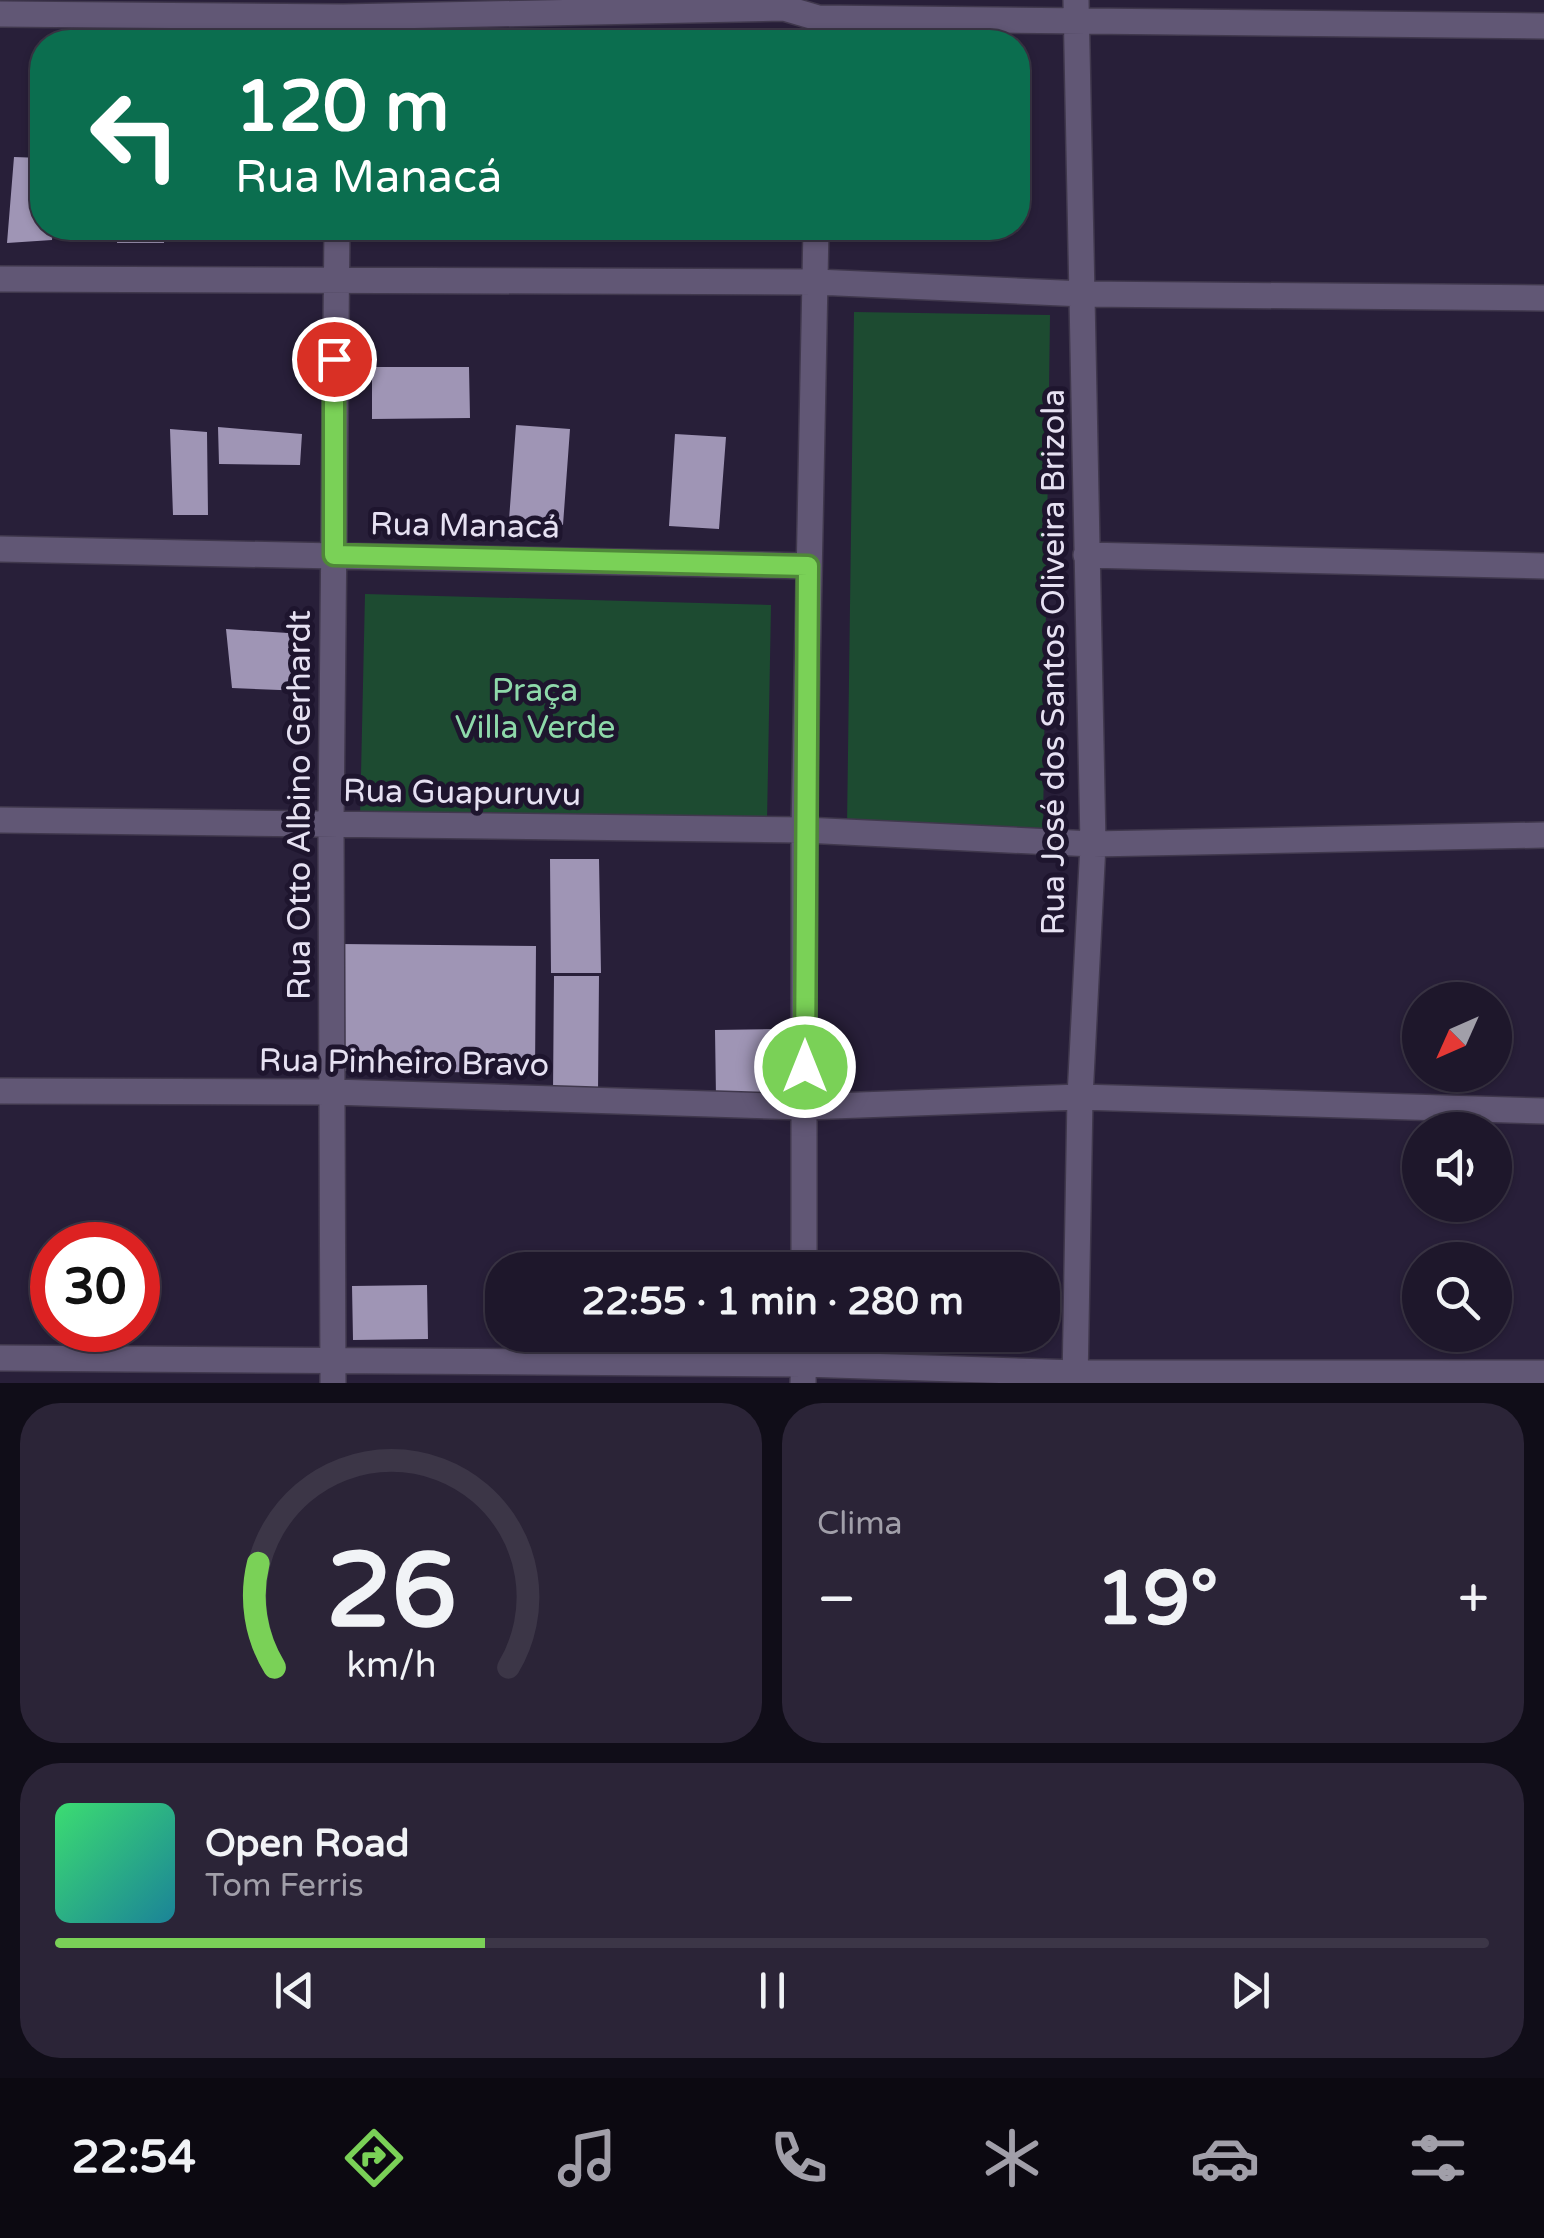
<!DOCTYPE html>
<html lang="pt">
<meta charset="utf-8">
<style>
:root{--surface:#1e172b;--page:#2b2437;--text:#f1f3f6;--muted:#a19fa9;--line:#3c3647;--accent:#7ad157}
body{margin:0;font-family:"Varela Round",sans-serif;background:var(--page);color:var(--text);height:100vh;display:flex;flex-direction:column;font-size:38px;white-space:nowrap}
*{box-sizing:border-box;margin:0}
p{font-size:32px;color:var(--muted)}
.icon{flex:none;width:55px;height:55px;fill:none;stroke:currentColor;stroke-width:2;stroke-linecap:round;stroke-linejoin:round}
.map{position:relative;height:1383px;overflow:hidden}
.drawer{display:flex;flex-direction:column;gap:20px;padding:20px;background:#100d18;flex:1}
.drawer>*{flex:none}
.hud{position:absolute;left:30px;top:30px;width:1000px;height:210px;border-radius:40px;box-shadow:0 2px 8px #0004,0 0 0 2px var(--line);background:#0b6e4f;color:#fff;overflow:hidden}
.needle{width:65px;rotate:225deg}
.controls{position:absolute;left:1402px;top:982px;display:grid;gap:20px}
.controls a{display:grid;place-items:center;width:110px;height:110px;border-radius:50%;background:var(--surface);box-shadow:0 2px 8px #0004,0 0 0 2px var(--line);font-size:50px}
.speed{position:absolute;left:30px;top:1222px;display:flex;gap:20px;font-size:50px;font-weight:700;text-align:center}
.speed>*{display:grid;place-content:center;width:130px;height:130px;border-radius:50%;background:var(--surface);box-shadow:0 2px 8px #0004,0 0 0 2px var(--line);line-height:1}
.speed .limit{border:15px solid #d22;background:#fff;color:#111}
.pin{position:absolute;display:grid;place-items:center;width:85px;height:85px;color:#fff;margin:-42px;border:5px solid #fff;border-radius:50%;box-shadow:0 2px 10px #0007}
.me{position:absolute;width:110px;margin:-55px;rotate:0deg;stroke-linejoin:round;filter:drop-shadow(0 0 8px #0008)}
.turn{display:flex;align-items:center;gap:35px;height:210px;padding:0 40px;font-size:45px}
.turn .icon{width:130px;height:130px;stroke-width:2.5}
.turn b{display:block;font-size:70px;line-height:85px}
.big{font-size:75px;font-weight:700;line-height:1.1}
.drawer .card{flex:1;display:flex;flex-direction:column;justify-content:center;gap:15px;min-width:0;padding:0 35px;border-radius:40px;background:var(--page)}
.drawer .dial{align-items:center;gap:0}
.dial svg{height:260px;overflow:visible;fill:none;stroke:var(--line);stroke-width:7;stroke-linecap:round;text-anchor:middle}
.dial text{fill:var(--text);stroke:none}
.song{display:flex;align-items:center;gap:30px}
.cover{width:120px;height:120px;border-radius:15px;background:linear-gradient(135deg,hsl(140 70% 55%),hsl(190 70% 35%))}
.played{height:10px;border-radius:5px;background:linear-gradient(90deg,var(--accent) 30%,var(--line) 30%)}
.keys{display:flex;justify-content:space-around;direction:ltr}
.heat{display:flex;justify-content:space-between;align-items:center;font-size:55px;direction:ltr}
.drawer .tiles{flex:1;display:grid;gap:20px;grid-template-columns:1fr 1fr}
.card:last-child{grid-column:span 2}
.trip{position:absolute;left:485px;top:1252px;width:575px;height:100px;border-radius:40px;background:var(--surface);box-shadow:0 2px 8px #0004,0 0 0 2px var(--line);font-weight:700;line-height:100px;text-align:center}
.menu{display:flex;height:160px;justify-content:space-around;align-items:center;background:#0c0911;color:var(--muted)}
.menu .icon{width:70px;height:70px}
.menu .active{color:var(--accent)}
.menu b{font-size:45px;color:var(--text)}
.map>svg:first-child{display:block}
.green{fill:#1d4b31}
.building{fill:#9f95b5}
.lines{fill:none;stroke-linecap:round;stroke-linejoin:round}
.minor-casing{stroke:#40384d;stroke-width:28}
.minor{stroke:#615775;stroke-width:25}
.route-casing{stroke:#4f8839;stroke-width:25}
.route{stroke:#7ad157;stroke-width:18}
.labels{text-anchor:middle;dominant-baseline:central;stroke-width:10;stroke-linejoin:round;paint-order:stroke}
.street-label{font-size:32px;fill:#e6e1f2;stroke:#1e152e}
.park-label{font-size:32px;fill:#8ed9aa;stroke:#1e152e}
</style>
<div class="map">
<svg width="1544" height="1383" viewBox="0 0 1544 1383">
<rect width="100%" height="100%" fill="#281f39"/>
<!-- green -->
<path class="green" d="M854,312L1050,315L1043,829L847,826Z
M365,594L771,605L767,822L360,819Z"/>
<!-- building -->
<path class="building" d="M14,157L42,158V228H53L52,240L7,243Z
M118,228H164V243H117Z
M372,367H469L470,418L372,419Z
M516,425L570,429L563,525L509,520Z
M218,427L302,434L300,465L219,464Z
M170,429L207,432L208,515H173Z
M675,434L726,437L719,529L669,526Z
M226,629L303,634L305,691L232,688Z
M550,859H599L601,973H551Z
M341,944L536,946L535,1073L340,1071Z
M554,976H599L598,1093L553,1092Z
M771,1029L772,1097L716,1098L715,1030Z
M427,1285L428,1339L353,1340L352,1286Z"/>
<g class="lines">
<defs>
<path id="minor" d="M0,14L343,17L784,8L818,18L1544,26
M0,279L816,282L1084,294L1544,298
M0,549L808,566
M1086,555L1544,566
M0,820L804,830L1093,844L1544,835
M0,1091L333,1092L805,1107L1080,1097L1544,1111
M804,1270V830L816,228
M0,1358L804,1364L1075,1373H1544
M333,1383L331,823L337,228
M803,1383L804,1335
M1075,1383L1080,1097L1093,844L1076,0"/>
</defs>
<!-- minor casing -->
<use href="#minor" class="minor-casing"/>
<!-- minor -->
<use href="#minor" class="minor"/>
</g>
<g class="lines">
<defs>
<path id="route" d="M334,359V555L808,566L805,1067"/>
</defs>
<!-- route casing -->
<use href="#route" class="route-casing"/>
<!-- route -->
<use href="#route" class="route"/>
</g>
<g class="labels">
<!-- street labels -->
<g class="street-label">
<text transform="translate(465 526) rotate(1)">Rua Manacá</text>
<text transform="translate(1054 662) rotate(-90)">Rua José dos Santos Oliveira Brizola</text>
<text transform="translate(462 793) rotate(1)">Rua Guapuruvu</text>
<text transform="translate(300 805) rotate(-90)">Rua Otto Albino Gerhardt</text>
<text transform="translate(404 1063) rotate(1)">Rua Pinheiro Bravo</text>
</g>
<!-- park labels -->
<g class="park-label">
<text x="535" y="691">Praça<tspan x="535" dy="37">Villa Verde</tspan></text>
</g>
</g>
</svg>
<div class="controls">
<a><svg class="needle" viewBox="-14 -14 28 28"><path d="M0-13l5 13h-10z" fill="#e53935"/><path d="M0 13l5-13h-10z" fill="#a19fa9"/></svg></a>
<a><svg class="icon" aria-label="sound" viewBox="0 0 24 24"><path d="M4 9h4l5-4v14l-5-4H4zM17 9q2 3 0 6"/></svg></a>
<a><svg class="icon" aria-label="search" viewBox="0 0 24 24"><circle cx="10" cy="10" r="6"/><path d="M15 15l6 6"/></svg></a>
</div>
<div class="speed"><div class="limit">30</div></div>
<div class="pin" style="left:334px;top:359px;background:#d93025"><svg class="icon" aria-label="arrive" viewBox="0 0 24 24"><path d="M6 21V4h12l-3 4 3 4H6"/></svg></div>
<svg class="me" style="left:805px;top:1067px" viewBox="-20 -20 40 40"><circle r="17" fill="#7ad157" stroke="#fff" stroke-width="3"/><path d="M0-11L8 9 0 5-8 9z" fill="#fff"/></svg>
<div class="trip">22:55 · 1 min · 280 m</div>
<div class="hud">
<div class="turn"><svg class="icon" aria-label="left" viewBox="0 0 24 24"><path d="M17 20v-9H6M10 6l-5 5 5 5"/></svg><div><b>120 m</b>Rua Manacá</div></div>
</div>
</div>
<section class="drawer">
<div class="tiles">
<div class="card dial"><svg viewBox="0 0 100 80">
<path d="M14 69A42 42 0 1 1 86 69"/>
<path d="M14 69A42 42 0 0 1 9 37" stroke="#7ad157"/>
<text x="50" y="56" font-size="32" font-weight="700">26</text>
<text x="50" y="72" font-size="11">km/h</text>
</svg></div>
<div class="card"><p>Clima</p>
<div class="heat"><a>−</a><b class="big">19°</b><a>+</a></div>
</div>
<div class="card">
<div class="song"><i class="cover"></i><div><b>Open Road</b><p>Tom Ferris</p></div></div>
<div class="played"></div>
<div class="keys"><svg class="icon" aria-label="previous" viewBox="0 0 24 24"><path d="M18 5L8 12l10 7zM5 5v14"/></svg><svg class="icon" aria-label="pause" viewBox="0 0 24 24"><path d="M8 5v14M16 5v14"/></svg><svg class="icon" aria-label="next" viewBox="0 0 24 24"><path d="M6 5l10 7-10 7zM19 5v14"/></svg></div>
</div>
</div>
</section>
<nav class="menu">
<b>22:54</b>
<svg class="icon active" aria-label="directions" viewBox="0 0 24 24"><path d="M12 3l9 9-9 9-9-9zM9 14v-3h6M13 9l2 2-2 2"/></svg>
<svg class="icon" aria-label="music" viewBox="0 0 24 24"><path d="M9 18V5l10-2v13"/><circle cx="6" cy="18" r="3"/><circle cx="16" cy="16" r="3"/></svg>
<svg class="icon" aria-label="phone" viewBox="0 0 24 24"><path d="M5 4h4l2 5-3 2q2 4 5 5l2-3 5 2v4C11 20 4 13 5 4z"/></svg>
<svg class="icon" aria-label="climate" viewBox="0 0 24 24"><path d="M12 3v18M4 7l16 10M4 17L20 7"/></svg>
<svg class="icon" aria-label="car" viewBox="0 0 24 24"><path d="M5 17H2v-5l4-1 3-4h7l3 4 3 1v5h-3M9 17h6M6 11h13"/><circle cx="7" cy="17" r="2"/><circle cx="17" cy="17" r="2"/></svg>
<svg class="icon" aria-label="filters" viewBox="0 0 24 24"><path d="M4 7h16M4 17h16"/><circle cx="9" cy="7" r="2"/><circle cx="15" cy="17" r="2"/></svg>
</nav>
